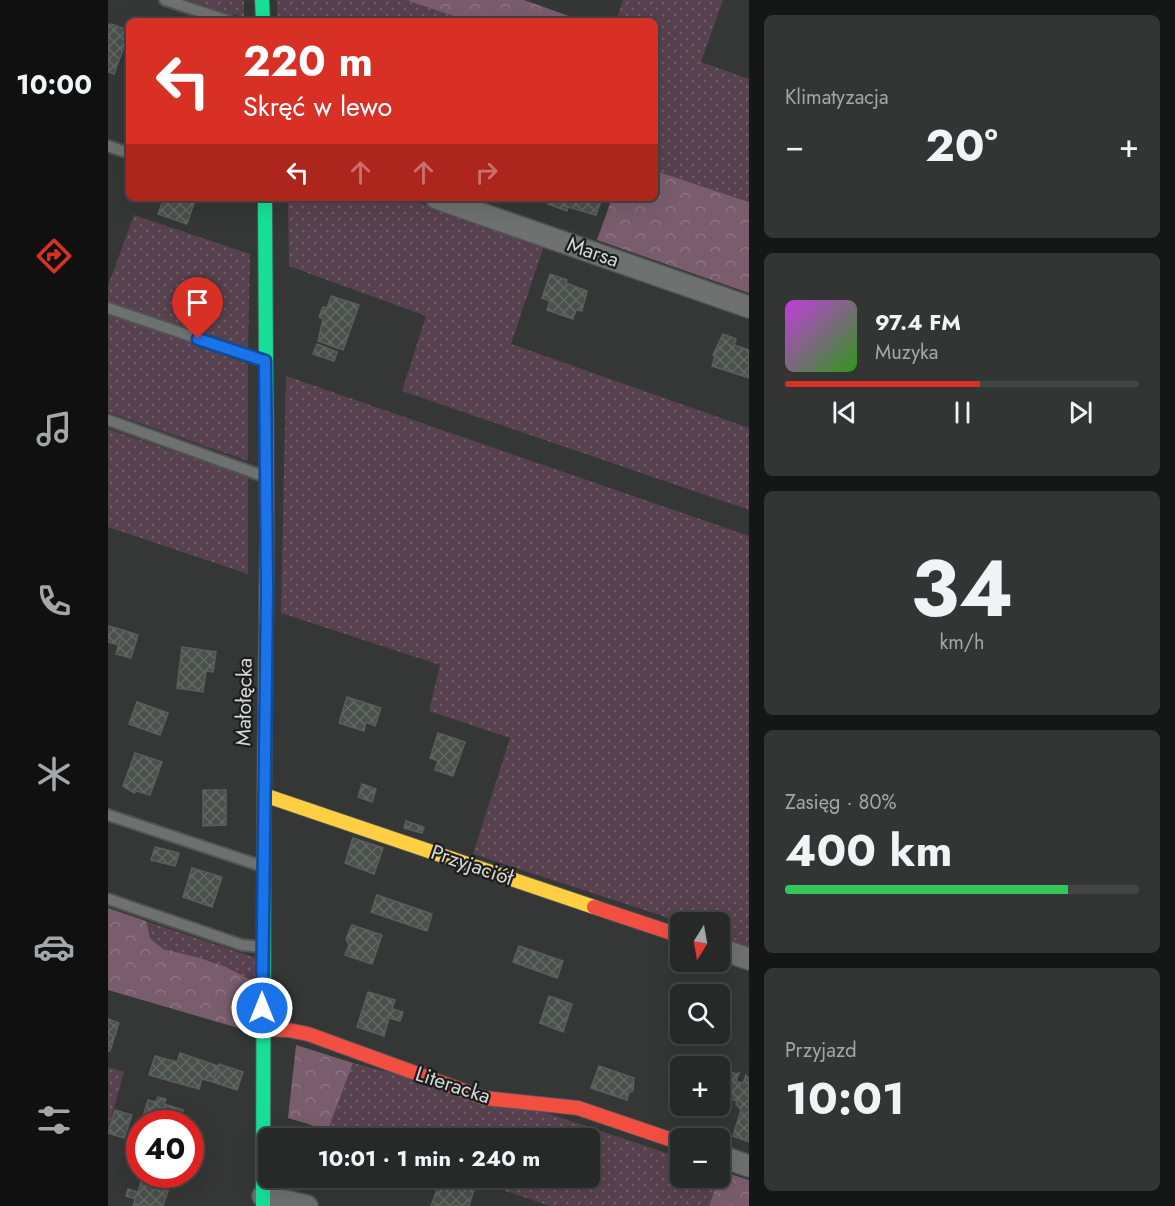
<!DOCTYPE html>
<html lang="pl">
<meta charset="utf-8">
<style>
:root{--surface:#272928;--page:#333534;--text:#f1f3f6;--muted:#a4a6a8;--line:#434545;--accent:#d93025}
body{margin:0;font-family:Jost,sans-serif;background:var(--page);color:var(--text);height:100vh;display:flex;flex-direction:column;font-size:22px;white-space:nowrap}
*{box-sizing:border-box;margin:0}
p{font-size:20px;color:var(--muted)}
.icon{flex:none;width:33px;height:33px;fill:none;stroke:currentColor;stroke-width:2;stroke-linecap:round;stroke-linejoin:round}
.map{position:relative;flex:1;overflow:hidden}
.sheet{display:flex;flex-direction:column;gap:15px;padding:15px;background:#151716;width:426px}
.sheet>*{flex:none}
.hud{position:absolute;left:18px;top:18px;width:532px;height:183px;border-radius:9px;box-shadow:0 6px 24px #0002,0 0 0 2px var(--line);background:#d93025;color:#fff;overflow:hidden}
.needle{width:39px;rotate:191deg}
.controls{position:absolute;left:562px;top:912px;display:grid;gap:12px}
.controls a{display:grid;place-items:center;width:60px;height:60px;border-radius:9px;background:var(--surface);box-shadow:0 6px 24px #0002,0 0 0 2px var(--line);font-size:30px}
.speed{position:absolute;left:18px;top:1110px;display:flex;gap:12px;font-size:30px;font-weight:700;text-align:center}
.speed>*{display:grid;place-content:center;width:78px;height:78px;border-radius:50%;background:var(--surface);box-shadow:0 6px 24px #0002,0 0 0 2px var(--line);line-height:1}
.speed .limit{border:9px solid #d22;background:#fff;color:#111}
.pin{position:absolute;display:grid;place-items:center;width:51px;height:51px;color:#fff;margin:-62px -26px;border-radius:50% 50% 50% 0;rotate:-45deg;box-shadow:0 0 6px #0007}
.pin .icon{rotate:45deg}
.me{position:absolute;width:66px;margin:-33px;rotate:0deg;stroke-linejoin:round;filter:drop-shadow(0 0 4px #0008)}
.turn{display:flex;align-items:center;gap:21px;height:126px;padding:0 18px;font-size:27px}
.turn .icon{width:78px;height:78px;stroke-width:2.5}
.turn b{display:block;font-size:42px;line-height:51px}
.lanes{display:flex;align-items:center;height:57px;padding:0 18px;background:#0003;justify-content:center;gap:30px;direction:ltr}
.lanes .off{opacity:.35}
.big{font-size:45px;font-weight:700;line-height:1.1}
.sheet .widget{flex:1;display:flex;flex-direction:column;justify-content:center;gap:9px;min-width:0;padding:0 21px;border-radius:9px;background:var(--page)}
.sheet .dial{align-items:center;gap:0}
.dial b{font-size:78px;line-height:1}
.song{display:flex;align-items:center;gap:18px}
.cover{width:72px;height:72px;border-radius:9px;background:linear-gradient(135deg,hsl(290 70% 55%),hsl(110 70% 35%))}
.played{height:6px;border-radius:3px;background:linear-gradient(90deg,var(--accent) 55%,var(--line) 55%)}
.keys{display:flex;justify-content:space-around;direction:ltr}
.heat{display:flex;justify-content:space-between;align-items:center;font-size:33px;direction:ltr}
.charge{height:9px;border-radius:4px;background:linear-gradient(90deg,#34c759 80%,var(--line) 0)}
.trip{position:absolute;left:150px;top:1128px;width:342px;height:60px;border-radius:9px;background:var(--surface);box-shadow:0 6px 24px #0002,0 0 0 2px var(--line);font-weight:700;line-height:60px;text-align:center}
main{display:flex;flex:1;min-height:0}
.tab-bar{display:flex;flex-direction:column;width:108px;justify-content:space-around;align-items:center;background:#101010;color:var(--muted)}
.tab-bar .icon{width:42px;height:42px}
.tab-bar .active{color:var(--accent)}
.tab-bar b{font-size:27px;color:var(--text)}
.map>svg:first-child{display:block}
.grass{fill:url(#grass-dots)}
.forest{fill:url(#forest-crowns)}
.building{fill:url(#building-cross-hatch);stroke:#5c5d5c;stroke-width:1.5}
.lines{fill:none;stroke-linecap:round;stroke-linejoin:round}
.lane-casing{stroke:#515352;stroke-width:14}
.street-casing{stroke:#515352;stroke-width:24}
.fast-casing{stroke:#515352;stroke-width:16}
.slow-casing{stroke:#515352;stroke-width:16}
.jam-casing{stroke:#515352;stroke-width:16}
.lane{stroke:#6f7170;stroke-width:10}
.street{stroke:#6f7170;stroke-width:21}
.fast{stroke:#16e098;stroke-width:14}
.slow{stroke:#ffcf43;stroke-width:14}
.jam{stroke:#f24e42;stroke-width:14}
.route-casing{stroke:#114b97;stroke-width:15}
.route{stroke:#1a73e8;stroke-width:10}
.labels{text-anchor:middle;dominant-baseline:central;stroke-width:4.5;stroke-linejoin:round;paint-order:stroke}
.street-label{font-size:21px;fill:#d5d8d7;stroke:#1c1e1d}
</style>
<main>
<nav class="tab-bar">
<b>10:00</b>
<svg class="icon active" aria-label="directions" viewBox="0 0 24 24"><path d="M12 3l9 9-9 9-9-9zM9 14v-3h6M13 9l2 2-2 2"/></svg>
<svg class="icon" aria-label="music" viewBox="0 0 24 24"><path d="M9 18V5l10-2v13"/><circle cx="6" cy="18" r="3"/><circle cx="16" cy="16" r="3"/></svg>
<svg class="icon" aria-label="phone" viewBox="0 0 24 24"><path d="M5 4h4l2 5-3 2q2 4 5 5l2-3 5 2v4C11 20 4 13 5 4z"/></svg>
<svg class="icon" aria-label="climate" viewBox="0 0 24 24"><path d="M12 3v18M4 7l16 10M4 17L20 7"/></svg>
<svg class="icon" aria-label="car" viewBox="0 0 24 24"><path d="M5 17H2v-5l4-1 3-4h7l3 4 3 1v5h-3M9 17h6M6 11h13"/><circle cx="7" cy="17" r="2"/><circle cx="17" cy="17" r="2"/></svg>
<svg class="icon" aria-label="filters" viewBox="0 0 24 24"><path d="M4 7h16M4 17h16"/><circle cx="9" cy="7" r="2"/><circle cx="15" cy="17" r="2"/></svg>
</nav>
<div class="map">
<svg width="641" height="1206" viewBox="0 0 641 1206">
<defs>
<pattern id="grass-dots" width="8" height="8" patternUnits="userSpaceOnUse" patternTransform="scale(1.5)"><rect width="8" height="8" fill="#58414e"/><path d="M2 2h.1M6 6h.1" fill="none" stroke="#6f5c67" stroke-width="1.8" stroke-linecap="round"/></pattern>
<pattern id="forest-crowns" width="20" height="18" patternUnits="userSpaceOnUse" patternTransform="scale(1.5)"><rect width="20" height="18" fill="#7a5d6d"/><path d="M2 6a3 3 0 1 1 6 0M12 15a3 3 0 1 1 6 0" fill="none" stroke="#8c7481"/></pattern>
<pattern id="building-cross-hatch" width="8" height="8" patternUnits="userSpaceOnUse" patternTransform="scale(1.5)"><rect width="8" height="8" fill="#4a514d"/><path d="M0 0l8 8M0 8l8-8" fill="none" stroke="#636966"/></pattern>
</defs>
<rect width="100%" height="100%" fill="#343735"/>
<!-- grass -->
<path class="grass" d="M81,0H136V17L114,12Z
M169,0H298L360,21H169Z
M515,0H615L593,62L641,79V202L548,171V21H508Z
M180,198H298L436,246L403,344L641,428V510L294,391L318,316L181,266Z
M26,215L142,254L140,350L0,301V286Z
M0,314L140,364V461L0,412Z
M178,376L641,536V949L612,939V922H573L365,854L402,738L321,711L332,665L173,613Z
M0,429L140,477V574L0,527Z
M38,921L148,958L147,982L118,967L92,958L55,949L42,938Z
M245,1063L430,1110L573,1158V1178H611L601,1206H442L359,1178H482V1138H244L220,1130Z
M0,1067L16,1072L0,1129Z"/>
<!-- forest -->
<path class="forest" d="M298,0H416L475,21H360Z
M548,171L641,202V293L489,240L504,198H548Z
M0,908L38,921L42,938L55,949L92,958L118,967L147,982L144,1032L0,990Z
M188,1045L245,1063L220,1130L180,1118Z
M613,1171L641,1180V1206H601Z"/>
<!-- building -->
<path class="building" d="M3,24L20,30L21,33L6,74L0,72V25Z
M56,198H70L86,203L79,224L50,214Z
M443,198H494L488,215L460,207L459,211L440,204Z
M442,274L459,280L458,283L479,291L474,311L468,310L465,319L439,310L442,301L434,298Z
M223,296L251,305L235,350L210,341L215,319L211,317L215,307L219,308Z
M615,334L628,339L626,345L641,350V378L604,366L607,356L605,355Z
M209,344L229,352L226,361L205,354Z
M0,626L15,630L11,645L0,642Z
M15,630L30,635L23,658L8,654Z
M74,647L108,652L105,672L98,671L95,692L69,688Z
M239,697L273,708L267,726L258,722L256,731L231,723Z
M29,702L60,713L52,735L21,724Z
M330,733L357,742L345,776L327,770L330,761L322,758Z
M27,753L54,762L42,795L29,791L26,793L15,786Z
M254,784L268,789L264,802L250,797Z
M95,790H118V825L95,826Z
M298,821L316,827L314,833L296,828Z
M245,838L275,848L266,874L237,863Z
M47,847L71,853L67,866L43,860Z
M84,868L114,877L104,907L75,897Z
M269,895L324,914L319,931L263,912Z
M244,925L274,935L264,964L237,955L241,945L238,939Z
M411,946L455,961L449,978L405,962Z
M260,992L287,1000L284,1009L295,1012L292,1021L281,1018L276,1036L249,1027Z
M441,996L464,1004L455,1032L432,1023Z
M0,1019L11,1023L2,1051H0Z
M72,1053L110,1066L105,1082L94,1079L91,1089L41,1075L47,1056L69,1062Z
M111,1064L135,1072L129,1090L105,1082Z
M491,1066L526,1078L525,1091L521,1092L519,1100L483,1088Z
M618,1071L629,1074L631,1073L628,1081L635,1083L638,1075L641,1079V1142L625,1136L633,1110L628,1104L629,1101L612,1095V1088Z
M50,1097L58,1099L56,1104L75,1110L73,1117L75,1119L74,1124H33L40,1100L48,1102Z
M7,1110L24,1115L16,1138L0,1133Z
M333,1178L366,1190L361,1206H323Z
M33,1182L60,1191L55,1206H25L27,1199L18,1196L20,1189L30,1192Z"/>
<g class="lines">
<defs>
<path id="lane" d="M57,0L121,21
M0,146L21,153
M0,308L156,361
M0,420L155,476
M0,815L151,865
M0,899L134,945L154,947"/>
<path id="street" d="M328,198L641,307
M612,949L641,959
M612,1156L641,1166
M155,1196L199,1206"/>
<path id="fast" d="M154,0L155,21
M157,198L159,540
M155,1206L156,818"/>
<path id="slow" d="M156,795L486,907
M156,818L159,540"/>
<path id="jam" d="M486,907L573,936
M154,1029L180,1030L200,1034L376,1098L470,1108L573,1143"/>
</defs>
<!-- lane casing -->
<use href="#lane" class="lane-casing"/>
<!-- street casing -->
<use href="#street" class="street-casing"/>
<!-- fast casing -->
<use href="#fast" class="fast-casing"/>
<!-- slow casing -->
<use href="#slow" class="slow-casing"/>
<!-- jam casing -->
<use href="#jam" class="jam-casing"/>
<!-- lane -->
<use href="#lane" class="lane"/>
<!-- street -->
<use href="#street" class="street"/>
<!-- fast -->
<use href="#fast" class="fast"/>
<!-- slow -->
<use href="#slow" class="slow"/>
<!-- jam -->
<use href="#jam" class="jam"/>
</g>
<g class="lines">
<defs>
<path id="route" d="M90,339L157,361L159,588L154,1008"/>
</defs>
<!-- route casing -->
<use href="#route" class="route-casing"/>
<!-- route -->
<use href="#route" class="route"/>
</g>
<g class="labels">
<!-- street labels -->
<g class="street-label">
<text transform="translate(485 252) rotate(19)">Marsa</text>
<text transform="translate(136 702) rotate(-89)">Małołęcka</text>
<text transform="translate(364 865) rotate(19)">Przyjaciół</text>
<text transform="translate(345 1085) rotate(18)">Literacka</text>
</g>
</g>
</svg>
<div class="controls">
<a><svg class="needle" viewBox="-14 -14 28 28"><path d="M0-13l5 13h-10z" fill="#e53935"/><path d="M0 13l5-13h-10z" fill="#a4a6a8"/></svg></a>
<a><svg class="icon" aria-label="search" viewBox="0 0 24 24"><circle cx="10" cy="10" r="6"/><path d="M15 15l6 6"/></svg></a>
<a>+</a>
<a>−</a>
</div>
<div class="speed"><div class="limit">40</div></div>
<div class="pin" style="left:90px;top:339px;background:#d93025"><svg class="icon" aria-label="arrive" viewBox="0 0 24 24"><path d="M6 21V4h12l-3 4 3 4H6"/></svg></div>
<svg class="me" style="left:154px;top:1008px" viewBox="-20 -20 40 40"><circle r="17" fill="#1a73e8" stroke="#fff" stroke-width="3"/><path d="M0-11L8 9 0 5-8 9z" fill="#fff"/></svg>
<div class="trip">10:01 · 1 min · 240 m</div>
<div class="hud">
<div class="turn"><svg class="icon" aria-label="left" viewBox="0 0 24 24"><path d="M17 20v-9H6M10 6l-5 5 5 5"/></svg><div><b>220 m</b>Skręć w lewo</div></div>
<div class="lanes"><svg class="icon" aria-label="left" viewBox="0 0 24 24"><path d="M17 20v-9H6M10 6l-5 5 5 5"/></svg><svg class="icon off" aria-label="ahead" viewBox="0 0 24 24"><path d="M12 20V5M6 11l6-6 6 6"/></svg><svg class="icon off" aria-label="ahead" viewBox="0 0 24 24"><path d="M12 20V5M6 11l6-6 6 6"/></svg><svg class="icon off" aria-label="right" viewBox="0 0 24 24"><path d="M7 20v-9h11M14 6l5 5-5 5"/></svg></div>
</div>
</div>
<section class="sheet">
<div class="widget"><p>Klimatyzacja</p>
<div class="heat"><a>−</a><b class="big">20°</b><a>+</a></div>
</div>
<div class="widget">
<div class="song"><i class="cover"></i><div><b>97.4 FM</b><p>Muzyka</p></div></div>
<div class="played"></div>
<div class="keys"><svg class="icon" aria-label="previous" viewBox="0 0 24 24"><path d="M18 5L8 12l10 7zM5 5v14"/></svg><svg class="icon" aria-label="pause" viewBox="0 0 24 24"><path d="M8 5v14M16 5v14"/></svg><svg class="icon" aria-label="next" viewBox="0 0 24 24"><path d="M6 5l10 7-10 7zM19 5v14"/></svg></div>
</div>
<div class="widget dial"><b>34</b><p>km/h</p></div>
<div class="widget"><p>Zasięg · 80%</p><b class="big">400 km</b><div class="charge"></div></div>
<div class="widget"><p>Przyjazd</p><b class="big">10:01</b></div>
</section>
</main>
